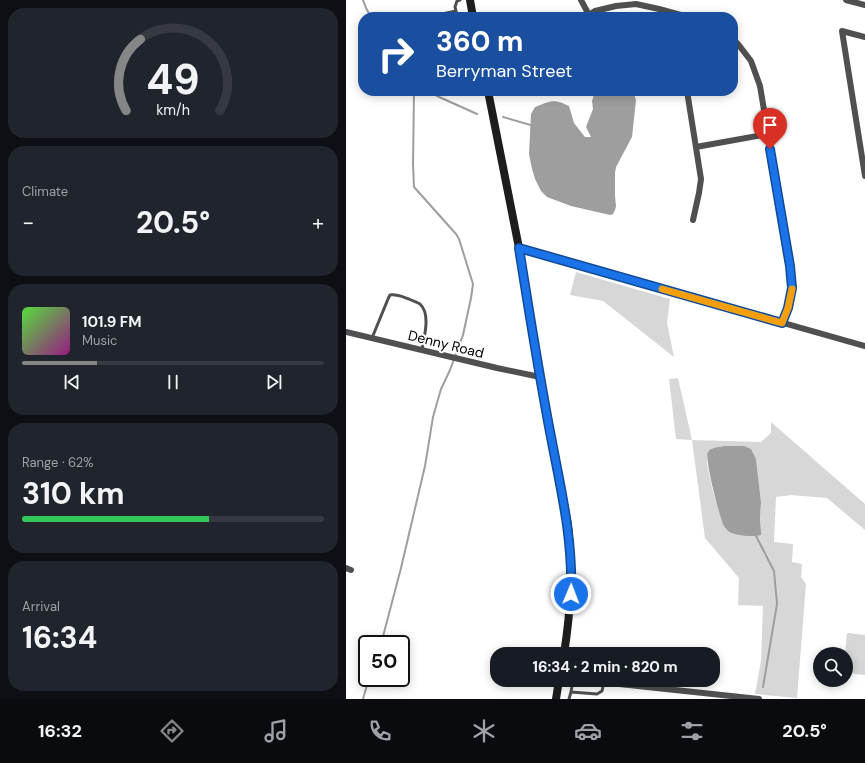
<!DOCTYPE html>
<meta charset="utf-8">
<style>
:root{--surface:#171b24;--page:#20242c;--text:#f1f3f6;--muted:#9ea1a6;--line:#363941;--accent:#858687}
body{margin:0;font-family:"DM Sans",sans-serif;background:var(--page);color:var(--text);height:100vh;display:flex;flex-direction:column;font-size:15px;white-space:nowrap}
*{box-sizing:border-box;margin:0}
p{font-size:13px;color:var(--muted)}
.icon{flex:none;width:22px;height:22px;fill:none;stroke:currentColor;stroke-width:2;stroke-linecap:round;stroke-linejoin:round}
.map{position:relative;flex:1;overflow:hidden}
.details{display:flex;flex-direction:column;gap:8px;padding:8px;background:#0d0f14;width:346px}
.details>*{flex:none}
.guide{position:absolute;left:12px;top:12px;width:380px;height:84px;border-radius:16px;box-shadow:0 2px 10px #0003;background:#1a4fa0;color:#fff;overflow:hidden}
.controls{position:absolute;left:467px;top:647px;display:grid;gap:8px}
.controls a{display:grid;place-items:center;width:40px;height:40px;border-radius:50%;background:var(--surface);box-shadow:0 2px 10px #0003;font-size:20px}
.speed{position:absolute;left:12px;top:635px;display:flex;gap:8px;font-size:20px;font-weight:700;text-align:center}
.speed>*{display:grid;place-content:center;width:52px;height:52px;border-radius:50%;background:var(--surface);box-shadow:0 2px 10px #0003;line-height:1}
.speed .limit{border:2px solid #111;border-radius:6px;background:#fff;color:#111}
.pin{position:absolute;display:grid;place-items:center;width:34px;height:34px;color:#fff;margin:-41px -17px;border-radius:50% 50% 50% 0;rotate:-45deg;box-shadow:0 0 4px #0007}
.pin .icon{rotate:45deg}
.me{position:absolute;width:44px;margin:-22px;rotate:1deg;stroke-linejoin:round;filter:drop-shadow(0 0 3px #0008)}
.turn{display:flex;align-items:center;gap:14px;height:84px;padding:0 12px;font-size:18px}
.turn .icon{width:52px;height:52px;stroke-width:2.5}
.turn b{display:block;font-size:28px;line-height:34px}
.big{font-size:30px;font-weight:700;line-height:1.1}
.details .tile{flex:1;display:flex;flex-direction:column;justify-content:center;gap:6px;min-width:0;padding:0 14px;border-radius:16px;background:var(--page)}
.details .dial{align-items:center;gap:0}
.dial svg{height:104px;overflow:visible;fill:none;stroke:var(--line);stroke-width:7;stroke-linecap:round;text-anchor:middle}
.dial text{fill:var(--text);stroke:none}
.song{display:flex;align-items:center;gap:12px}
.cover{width:48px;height:48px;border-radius:6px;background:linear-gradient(135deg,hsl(110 70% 55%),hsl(310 70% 35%))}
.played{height:4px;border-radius:2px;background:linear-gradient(90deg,var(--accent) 25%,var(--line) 25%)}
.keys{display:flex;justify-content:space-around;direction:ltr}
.heat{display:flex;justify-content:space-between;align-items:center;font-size:22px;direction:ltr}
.charge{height:6px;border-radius:3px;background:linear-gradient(90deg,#34c759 62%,var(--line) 0)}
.trip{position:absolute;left:144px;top:647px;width:230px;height:40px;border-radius:16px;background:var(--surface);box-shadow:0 2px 10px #0003;font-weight:700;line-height:40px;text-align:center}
.tab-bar{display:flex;height:64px;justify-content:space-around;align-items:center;background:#090b0e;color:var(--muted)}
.tab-bar .icon{width:28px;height:28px}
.tab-bar .selected{color:var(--accent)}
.tab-bar b{font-size:18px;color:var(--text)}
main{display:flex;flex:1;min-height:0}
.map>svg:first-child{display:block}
.green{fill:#d7d7d7;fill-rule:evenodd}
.water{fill:#9e9e9e}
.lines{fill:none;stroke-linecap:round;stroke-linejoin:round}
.stream{stroke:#9e9e9e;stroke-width:2}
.service{stroke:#505050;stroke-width:3}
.minor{stroke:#505050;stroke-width:6}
.secondary{stroke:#1d1d1d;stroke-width:8}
.route-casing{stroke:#114b97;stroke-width:10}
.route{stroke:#1a73e8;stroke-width:7}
.slow{stroke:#f59e0b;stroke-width:7}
.labels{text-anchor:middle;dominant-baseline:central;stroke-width:4;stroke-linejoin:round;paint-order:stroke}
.street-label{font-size:14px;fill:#000;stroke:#fff}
</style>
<main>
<section class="details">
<div class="tile dial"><svg viewBox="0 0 100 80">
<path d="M14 69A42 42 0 1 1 86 69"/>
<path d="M14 69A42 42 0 0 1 25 14" stroke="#858687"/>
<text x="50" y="56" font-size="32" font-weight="700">49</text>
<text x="50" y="72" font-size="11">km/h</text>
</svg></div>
<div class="tile"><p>Climate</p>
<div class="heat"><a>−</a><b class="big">20.5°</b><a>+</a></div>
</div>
<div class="tile">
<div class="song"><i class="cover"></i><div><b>101.9 FM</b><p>Music</p></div></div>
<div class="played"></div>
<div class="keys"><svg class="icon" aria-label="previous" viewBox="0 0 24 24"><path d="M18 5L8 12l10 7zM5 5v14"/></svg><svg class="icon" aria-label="pause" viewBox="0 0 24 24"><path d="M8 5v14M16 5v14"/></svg><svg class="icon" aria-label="next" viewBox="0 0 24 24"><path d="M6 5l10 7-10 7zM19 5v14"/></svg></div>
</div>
<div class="tile"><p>Range · 62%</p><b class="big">310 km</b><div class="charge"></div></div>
<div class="tile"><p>Arrival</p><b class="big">16:34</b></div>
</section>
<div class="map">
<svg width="519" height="699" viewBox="0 0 519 699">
<rect width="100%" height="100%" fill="#fff"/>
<!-- green -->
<path class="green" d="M230,272L324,299L321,323L328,357L257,301L224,295Z
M332,378L346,440L415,442L425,433V422L519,504V530L481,498L445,495L430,497L428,542L447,544L446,562L456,564L455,577L460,584L451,698L409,694L415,661L417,606L392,605L393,578L359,538L346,440L330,439L323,379ZM379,446L410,459L415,502L414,520L415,531L378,526L367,492L361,464L362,452L366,449Z
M501,633L519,635V675L500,673V654H499Z"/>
<!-- water -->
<path class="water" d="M249,91H287L290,100L286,137L270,167L269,173V196L270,206L269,210L267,214L264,215L225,206L201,197L195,191L189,179L186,169L183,154L185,114L189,107C204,101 208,98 223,106L228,123L239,137H245L240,127L247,109L246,101Z
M379,446H398L405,449L410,459L415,502L414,520L415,531V535C407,537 389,536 382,531C381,529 379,528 378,526C374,519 358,458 362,452C365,447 374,447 379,446Z"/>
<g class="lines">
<!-- stream -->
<path class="stream" d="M17,0L20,8L25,17
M82,91L91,96L131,114
M157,117L188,126
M410,536L428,571L431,604L417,687
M35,644L55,568L79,466L87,417L95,389L104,370L117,335L125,298L127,284L113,239L110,234L68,187L67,164L68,91
M17,699L23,678"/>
<!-- service -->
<path class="service" d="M114,0L111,1L109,7L111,15L114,17
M82,17L110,11
M26,338L42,299L44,295C51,294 57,297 63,299C67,301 71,302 74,304C85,314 78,337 76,350
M227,680L225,692L251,694L256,691L258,682
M223,699L225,692"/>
<!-- minor -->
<path class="minor" d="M235,0L243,15
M500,0L519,5
M240,17L249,11L270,6L290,4L313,9L342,17
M519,37L496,31L519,176
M387,39L392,44L405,61L414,86L444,266L446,288L441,308L436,323
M341,91L355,179L353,193L347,220
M350,147L422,134
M173,248L519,346
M0,332L151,368L194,377
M0,568L5,570
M236,680L413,699"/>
<!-- secondary -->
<path class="secondary" d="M124,0L127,17
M142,91L173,248L194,377L222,525C227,571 225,609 218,654
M210,699L213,680"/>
</g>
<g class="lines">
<defs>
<path id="route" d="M225,594C227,539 215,490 205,437C193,375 183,311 173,248L436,323L442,308L446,288L444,266L424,149"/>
</defs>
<!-- route casing -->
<use href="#route" class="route-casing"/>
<!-- route -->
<use href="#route" class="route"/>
<!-- slow -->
<path class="slow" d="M316,289L436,323L442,308L446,289"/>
</g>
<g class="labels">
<!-- street labels -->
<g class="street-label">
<text transform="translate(100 344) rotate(14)">Denny Road</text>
</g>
</g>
</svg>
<div class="controls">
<a><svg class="icon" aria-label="search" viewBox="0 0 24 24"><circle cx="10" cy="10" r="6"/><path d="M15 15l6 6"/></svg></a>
</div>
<div class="speed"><div class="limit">50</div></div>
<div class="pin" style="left:424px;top:149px;background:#d93025"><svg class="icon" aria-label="arrive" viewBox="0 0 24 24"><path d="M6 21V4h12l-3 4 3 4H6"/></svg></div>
<svg class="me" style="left:225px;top:594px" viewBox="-20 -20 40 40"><circle r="17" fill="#1a73e8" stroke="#fff" stroke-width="3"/><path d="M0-11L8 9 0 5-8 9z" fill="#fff"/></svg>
<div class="trip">16:34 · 2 min · 820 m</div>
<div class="guide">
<div class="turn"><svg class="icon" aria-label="right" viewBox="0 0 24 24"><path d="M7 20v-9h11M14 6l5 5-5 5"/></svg><div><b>360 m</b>Berryman Street</div></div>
</div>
</div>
</main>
<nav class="tab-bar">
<b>16:32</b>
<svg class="icon selected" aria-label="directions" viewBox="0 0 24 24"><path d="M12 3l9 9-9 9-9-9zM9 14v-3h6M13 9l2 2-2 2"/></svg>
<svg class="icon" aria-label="music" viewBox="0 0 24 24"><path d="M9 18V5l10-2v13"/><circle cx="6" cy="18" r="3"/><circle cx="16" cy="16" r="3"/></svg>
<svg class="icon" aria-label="phone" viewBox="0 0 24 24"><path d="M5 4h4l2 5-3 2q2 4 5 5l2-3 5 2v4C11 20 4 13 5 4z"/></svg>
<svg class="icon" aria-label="climate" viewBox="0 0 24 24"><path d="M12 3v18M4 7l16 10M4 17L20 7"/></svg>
<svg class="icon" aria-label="car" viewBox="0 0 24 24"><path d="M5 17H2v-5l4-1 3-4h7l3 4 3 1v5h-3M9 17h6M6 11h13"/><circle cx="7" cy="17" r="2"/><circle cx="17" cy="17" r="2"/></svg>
<svg class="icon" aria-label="filters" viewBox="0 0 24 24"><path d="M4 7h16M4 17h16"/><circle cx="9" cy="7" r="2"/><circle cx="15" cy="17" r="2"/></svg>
<b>20.5°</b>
</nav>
